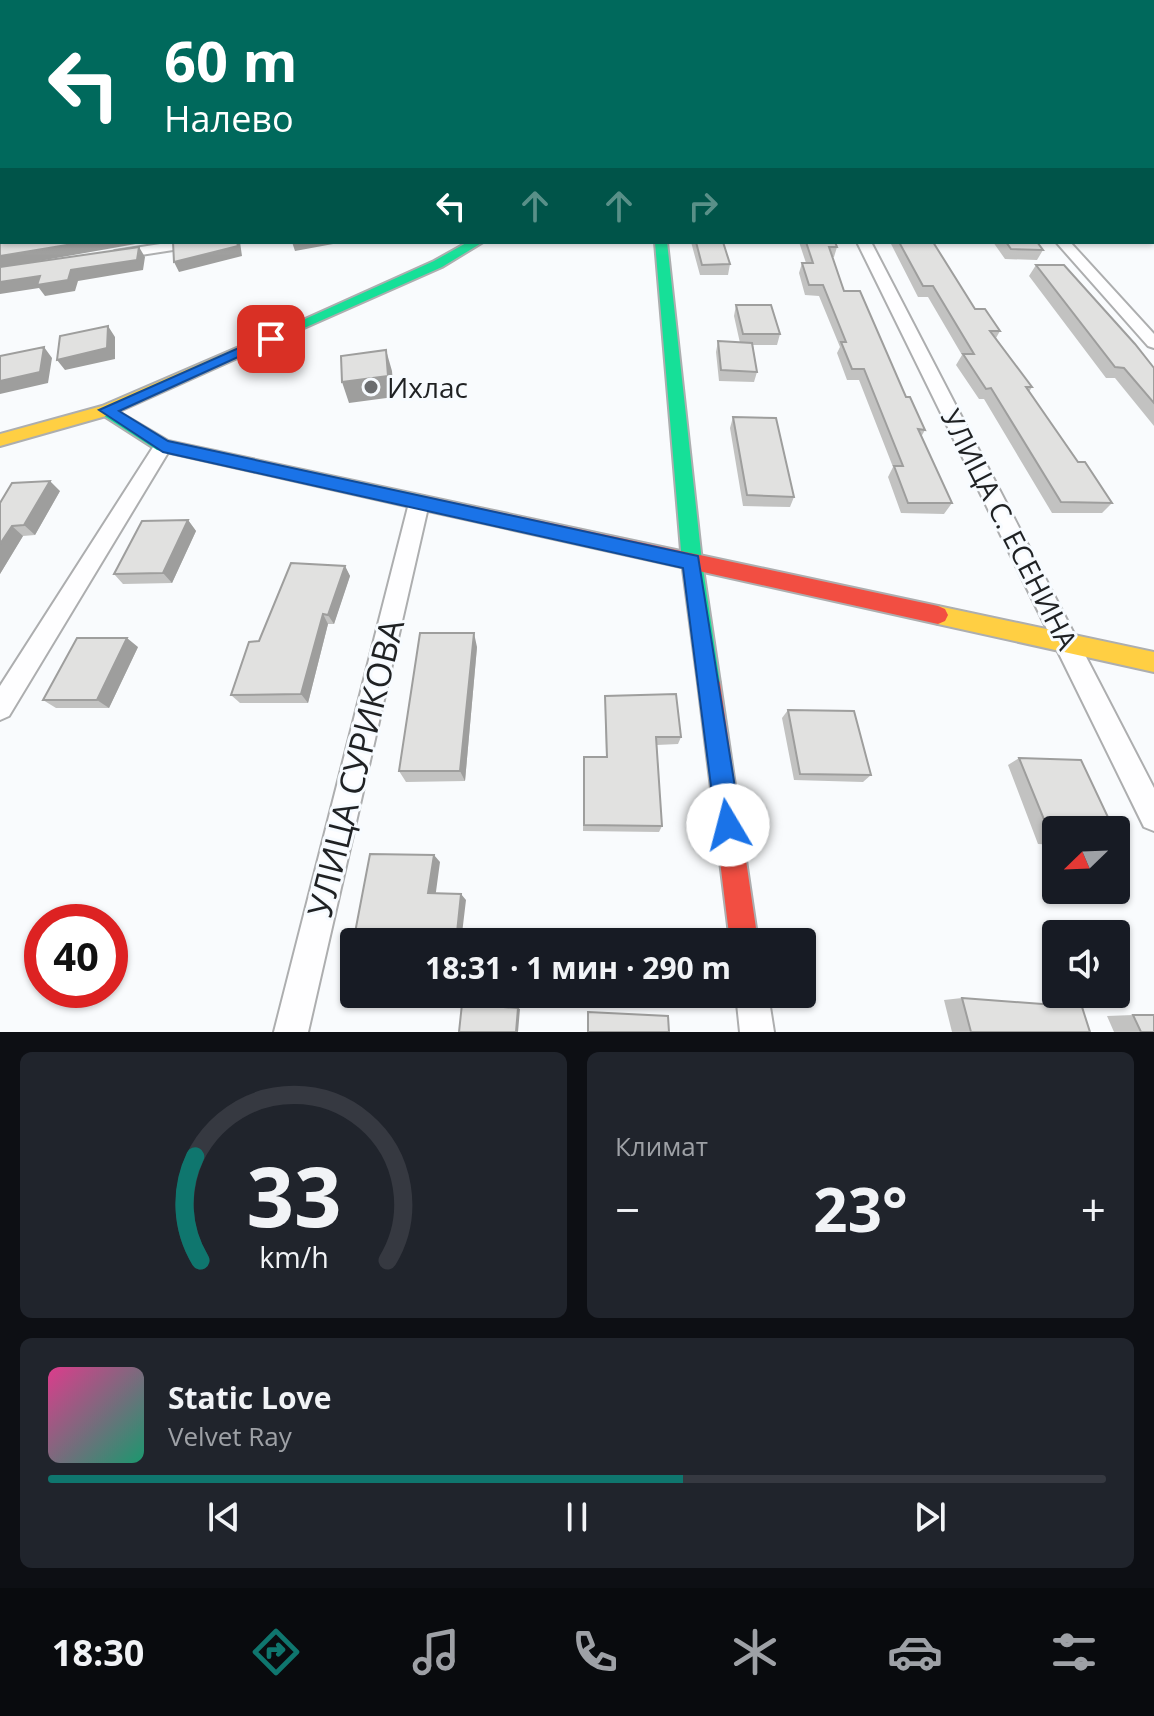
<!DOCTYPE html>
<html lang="ru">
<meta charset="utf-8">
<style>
:root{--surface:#171b24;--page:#20242c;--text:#f1f3f6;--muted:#9ea1a6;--line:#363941;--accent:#0f766e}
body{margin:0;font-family:"Open Sans",sans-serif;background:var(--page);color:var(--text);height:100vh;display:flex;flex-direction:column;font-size:30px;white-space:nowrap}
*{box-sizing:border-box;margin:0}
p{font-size:26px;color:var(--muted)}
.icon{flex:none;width:44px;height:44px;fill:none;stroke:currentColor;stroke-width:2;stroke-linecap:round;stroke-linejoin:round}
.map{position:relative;height:1032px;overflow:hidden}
.drawer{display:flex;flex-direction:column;gap:20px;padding:20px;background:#0d0f14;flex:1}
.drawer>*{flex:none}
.guide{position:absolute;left:0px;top:0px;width:1154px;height:244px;box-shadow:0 2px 6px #0004;background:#00695c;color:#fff;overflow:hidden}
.needle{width:52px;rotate:247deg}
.controls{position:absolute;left:1042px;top:816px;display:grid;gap:16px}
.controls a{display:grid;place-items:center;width:88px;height:88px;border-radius:8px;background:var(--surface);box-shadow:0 2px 6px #0004;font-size:40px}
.speed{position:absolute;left:24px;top:904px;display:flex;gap:16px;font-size:40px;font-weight:700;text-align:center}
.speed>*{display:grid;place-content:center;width:104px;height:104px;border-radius:50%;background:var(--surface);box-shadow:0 2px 6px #0004;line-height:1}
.speed .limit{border:12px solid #d22;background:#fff;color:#111}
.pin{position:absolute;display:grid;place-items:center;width:68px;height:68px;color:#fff;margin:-34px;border-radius:16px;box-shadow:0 4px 12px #0006}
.me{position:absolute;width:88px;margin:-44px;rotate:352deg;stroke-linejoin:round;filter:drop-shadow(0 0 6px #0008)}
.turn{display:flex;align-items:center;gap:28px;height:168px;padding:0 32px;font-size:36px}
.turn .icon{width:104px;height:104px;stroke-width:2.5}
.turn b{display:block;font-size:56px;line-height:68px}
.lanes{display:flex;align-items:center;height:76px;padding:0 32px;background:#0003;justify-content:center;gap:40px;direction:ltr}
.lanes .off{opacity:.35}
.big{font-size:60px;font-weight:700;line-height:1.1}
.drawer .tile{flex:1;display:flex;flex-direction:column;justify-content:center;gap:12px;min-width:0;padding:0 28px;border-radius:12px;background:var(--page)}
.drawer .dial{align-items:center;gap:0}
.dial svg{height:208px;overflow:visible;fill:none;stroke:var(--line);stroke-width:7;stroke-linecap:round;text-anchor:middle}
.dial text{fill:var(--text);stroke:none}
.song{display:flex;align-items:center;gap:24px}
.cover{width:96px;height:96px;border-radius:12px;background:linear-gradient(135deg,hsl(330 70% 55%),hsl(160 70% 35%))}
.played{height:8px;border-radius:4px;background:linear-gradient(90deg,var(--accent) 60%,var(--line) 60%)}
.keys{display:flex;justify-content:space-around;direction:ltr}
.heat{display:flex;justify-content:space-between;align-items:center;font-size:44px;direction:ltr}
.drawer .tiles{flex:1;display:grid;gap:20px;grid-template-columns:1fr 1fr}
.tile:last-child{grid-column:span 2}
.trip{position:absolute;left:340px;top:928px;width:476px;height:80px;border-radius:8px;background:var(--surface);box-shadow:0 2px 6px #0004;font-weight:700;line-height:80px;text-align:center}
.tabs{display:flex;height:128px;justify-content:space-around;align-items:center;background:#090b0e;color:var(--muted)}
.tabs .icon{width:56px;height:56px}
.tabs .on{color:var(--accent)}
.tabs b{font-size:36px;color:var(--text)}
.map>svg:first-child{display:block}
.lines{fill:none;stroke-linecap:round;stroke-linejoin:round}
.street-casing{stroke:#adaeaf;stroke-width:4}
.fast-casing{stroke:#adaeaf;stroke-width:4}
.slow-casing{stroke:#adaeaf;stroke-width:4}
.jam-casing{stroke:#adaeaf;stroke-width:4}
.street{fill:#fefeff;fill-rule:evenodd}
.fast{fill:#16e098;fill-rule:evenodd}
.slow{fill:#ffcf43;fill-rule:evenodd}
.jam{fill:#f24e42;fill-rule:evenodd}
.wall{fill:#c2c2c1}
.shaded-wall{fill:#9e9e9d}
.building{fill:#e1e1e0;stroke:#9e9e9d;stroke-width:2}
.route{fill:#1a73e8;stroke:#114b97;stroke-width:2}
.poi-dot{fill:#6b6d6f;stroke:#f7fbff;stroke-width:3}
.labels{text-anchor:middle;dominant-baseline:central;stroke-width:6;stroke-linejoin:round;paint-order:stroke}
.poi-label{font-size:28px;fill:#1f2123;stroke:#f7fbff;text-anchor:start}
.street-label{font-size:28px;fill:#1f2123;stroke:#f7fbff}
.near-street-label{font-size:34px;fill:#1f2123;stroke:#f7fbff}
</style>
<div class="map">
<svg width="1154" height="1032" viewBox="0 0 1154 1032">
<rect width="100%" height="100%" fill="#f9fbfd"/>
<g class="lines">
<defs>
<path id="street" d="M1152,135H1154V141H1152Z
M1152,154H1154V162H1152Z
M0,178H2V184H0Z
M173,242H206L199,246L115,259L108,255L115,251Z
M857,242H871L1154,788V831L1144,827Z
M1056,242H1070L1154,334V348L1148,346Z
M163,440L172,446L9,716L0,720V686L157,441Z
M419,495L429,503L308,1032H274L409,503Z
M736,994H768L774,1032H740Z"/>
<path id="fast" d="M468,242H483L442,267L286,336L281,337L274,333L434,261Z
M655,242H667L702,562L720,683L717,690L709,693L701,690L698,683L682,562Z
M107,405L168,441L424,496L433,503L424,510L157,450L101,414L99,410Z"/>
<path id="slow" d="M281,329L286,330V336L113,414L0,446V434L102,406Z
M938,606L1154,652V672L938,624L931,621L928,615L931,609Z"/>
<path id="jam" d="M424,496L938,606L945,609L948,615L945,621L938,624L424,510L415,503Z
M709,673L717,676L720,683L758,942H730L698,683L701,676Z"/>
</defs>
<!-- street casing -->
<use href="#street" class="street-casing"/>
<!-- fast casing -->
<use href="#fast" class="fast-casing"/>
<!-- slow casing -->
<use href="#slow" class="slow-casing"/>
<!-- jam casing -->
<use href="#jam" class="jam-casing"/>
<!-- street -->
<use href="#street" class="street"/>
<!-- fast -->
<use href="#fast" class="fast"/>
<!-- slow -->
<use href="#slow" class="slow"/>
<!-- jam -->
<use href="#jam" class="jam"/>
</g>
<!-- wall -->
<path class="wall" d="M1152,166H1154V201L1152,199Z
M691,242H723L730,264L728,275H700Z
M799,242H835L837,247L834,257H832L844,291L925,430L921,437L952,503L944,514L901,513L888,477L893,467L859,380H847L837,353L840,347L819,296L805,295L799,273L802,263H806Z
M890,242H933L975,309L1000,331L996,338L1032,387L1029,392L1078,462L1112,503L1102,513H1052L984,399H979L956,365L962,355L928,297H918Z
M993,242H1037L1043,250L1037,260L1005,259Z
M1036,265L1154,368V426L1115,378H1106L1029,276Z
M736,305L780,334L777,345H753L757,372L754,382L719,381L716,352L718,341L740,343L734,316Z
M733,417L794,497L790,507L743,506L730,428Z
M60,491L35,535L23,536L0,574V503Z
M188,520L196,531L172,583L123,584L114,574Z
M345,566L350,576L334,624H328L308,703H240L231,695L259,641Z
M138,647L109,708H56L43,700Z
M477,647L465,781L406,782L399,771Z
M605,696L681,737L678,744L657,745L662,826L659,832L583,831L584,757H606Z
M788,710L871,775L863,782L794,780L782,718Z
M1019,758L1056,830V845L1038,844L1008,765Z
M962,998L1090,1032H952L944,1000Z
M1133,1015L1154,1032H1114L1107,1016Z"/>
<!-- shaded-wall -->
<path class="shaded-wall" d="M85,242H147L0,268V256Z
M237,242H240L242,256L179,272L174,262Z
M292,242H344L295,251Z
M139,247L145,257L143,270L78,281L75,291L45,296L39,288L0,294V282L71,270Z
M108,326L115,337V359L65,370L57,360Z
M44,347L52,358L48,383L0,394V381Z
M386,350L392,371L394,397L349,403L342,382Z
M50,481L60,491L35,535L24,525Z
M188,520L196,531L172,583L163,573Z
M12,526L23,536L0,574V544Z
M345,566L350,576L334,624L328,615Z
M323,614L328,624L308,703L301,694Z
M474,633L477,647L465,781L460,771Z
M127,638L138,647L109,708L97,700Z
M434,855L440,862L435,899L428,893Z
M461,894L466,900L461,942H456Z
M518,1008L520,1009L518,1032H516Z"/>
<!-- building -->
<path class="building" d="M1152,166H1154V186L1152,184Z
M2,195V242H85L0,256V200Z
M173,242H237L238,246L174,262Z
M696,242H723L730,264L702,265Z
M806,242H835L837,247H829L844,291H860L906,397H910L925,430L918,429L952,503H908L894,466H903L864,369H852L841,342H846L823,285H809L802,263H813Z
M899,242H933L975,309H985L1000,331H990L1032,387H1026L1078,462H1085L1112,503L1061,502L991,388L986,389L963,354H974L933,286H923Z
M1006,242H1037L1043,250L1011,249Z
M139,247L137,260L71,270L68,280L37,285L40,276L0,282V267Z
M1036,265H1064L1135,344L1154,368V403L1124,368L1115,367Z
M736,305H771L780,334H743Z
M108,326L107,348L57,360L60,336Z
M718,341L752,343L757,372L721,370Z
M44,347L40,372L0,381V356Z
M386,350L388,376L342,382L341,356Z
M733,417L776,418L794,497L747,495Z
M50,481L24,525L12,526L0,544V503L12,483Z
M188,520L163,573L114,574L142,521Z
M291,563L345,566L328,615L323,614L301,694L231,695L249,642L259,641Z
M420,633H474L460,771H399Z
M77,638H127L97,700H43Z
M676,694L681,737H656L662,826L584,825V757H607L605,696Z
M788,710L854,711L871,775L800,774Z
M1019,758L1081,760L1114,830H1056V839H1052Z
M370,854L434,855L428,893L461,894L456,942H354V985H345Z
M962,998L1082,1007L1090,1032H971Z
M462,1004L518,1008L516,1032H459Z
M588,1012L668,1016L669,1032H588Z
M1133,1015H1154V1032H1141Z"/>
<!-- sky -->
<linearGradient id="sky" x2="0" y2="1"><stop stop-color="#7ec4f0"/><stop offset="0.43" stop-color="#fcfdfe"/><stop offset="1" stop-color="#fcfdfe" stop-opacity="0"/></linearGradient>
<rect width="1154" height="256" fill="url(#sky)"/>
<!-- route -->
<path class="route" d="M266,336L278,339L119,411L168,441L698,556L741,825L737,834L728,838L719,834L716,825L683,568L163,452L99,410Z"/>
<!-- markers -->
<circle class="poi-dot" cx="371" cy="387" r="8"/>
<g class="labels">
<!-- poi labels -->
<g class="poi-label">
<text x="387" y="387">Ихлас</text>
</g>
<!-- street labels -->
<g class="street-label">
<text transform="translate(1010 529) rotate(63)">УЛИЦА С. ЕСЕНИНА</text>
</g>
<!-- near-street labels -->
<g class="near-street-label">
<text transform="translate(355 768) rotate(-76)">УЛИЦА СУРИКОВА</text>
</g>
</g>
</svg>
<div class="controls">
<a><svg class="needle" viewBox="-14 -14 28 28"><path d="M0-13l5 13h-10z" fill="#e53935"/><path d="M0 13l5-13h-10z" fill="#9ea1a6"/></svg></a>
<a><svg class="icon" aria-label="sound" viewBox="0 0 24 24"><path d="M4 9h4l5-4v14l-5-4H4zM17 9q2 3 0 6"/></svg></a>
</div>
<div class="speed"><div class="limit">40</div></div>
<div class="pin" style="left:271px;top:339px;background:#d93025"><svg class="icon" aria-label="arrive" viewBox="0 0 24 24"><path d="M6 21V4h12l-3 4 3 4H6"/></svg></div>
<svg class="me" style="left:728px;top:825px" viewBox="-20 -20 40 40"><circle r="19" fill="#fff"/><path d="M0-13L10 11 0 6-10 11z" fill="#1a73e8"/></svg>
<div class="trip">18:31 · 1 мин · 290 m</div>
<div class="guide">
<div class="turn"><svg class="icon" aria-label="left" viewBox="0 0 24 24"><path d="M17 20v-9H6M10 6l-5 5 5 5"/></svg><div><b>60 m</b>Налево</div></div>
<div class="lanes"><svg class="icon" aria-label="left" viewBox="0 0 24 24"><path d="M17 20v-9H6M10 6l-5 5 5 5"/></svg><svg class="icon off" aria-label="ahead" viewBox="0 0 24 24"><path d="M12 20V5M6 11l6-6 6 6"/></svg><svg class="icon off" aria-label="ahead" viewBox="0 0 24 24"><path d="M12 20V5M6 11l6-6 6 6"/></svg><svg class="icon off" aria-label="right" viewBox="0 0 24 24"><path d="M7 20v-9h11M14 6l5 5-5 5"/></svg></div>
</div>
</div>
<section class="drawer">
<div class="tiles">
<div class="tile dial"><svg viewBox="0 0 100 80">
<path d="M14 69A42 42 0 1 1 86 69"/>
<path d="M14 69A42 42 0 0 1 12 29" stroke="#0f766e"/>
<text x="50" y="56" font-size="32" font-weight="700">33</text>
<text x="50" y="72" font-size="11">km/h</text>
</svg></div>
<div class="tile"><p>Климат</p>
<div class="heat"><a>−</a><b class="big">23°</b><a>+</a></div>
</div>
<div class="tile">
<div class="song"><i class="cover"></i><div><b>Static Love</b><p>Velvet Ray</p></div></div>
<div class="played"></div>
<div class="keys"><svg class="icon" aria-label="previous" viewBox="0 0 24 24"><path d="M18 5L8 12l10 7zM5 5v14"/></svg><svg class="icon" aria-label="pause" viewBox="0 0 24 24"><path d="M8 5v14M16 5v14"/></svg><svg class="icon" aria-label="next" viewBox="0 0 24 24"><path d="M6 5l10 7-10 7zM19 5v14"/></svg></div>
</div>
</div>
</section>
<nav class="tabs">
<b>18:30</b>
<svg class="icon on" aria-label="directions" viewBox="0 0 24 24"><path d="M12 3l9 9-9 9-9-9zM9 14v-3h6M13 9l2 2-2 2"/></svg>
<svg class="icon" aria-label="music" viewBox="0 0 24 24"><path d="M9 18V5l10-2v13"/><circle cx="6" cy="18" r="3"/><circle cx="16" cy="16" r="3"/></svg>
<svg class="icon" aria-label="phone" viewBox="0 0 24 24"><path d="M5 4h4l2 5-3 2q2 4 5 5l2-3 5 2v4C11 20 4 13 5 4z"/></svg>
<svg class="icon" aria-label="climate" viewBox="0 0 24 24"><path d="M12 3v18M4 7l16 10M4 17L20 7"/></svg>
<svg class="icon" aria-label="car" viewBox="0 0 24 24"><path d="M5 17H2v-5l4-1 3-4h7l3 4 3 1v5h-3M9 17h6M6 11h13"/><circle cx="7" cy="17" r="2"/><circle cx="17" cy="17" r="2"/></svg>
<svg class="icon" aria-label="filters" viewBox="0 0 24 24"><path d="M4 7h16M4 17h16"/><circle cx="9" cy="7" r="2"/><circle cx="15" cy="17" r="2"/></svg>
</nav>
